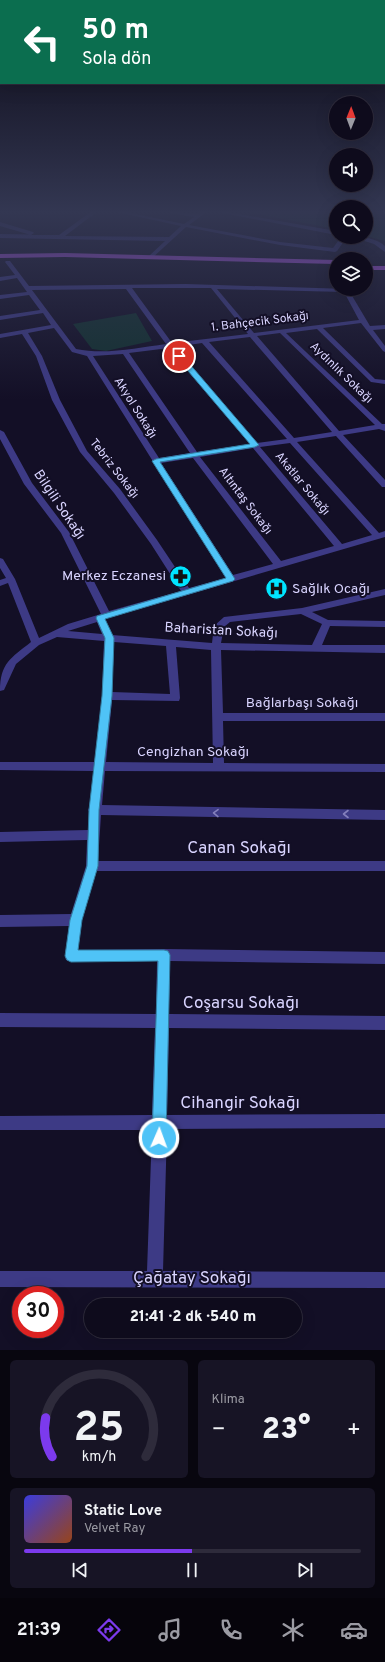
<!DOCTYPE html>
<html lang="tr">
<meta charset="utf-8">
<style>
:root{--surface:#0e0b1c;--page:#171425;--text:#f1f3f6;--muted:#9b9ba3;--line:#2e2b3b;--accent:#7c3aed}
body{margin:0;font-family:Overpass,sans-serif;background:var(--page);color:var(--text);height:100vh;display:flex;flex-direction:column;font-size:15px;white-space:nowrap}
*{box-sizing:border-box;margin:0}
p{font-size:13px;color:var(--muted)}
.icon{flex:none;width:22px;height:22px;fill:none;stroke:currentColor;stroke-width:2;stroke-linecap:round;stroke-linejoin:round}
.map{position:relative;height:1350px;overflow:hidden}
.sheet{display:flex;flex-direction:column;gap:10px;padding:10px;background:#08060f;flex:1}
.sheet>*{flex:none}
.guide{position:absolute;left:0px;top:0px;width:385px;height:84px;box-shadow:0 4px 16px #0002,0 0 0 1px var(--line);background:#0b6e4f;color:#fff;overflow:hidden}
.needle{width:26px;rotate:1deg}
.buttons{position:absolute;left:329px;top:96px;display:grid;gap:8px}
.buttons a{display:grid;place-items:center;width:44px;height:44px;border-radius:50%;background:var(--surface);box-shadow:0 4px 16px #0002,0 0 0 1px var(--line);font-size:20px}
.speed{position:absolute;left:12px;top:1286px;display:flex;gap:8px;font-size:20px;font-weight:700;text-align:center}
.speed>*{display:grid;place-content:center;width:52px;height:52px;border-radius:50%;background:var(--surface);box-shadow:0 4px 16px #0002,0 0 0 1px var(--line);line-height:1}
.speed .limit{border:6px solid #d22;background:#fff;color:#111}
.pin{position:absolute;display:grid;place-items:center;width:34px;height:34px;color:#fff;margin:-17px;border:2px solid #fff;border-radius:50%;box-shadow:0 1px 4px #0007}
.me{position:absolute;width:44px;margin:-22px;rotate:2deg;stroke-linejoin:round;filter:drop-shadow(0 0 3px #0008)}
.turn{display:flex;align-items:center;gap:14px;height:84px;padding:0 16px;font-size:18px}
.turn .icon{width:52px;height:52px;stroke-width:2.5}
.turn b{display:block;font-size:28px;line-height:34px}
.big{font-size:30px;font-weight:800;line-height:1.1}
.sheet .tile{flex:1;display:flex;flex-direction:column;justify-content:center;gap:6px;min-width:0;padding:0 14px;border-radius:6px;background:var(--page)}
.sheet .dial{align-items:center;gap:0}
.dial svg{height:104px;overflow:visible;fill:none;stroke:var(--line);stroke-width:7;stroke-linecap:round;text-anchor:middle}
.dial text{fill:var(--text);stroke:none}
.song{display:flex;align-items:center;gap:12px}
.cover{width:48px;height:48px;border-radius:6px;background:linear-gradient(135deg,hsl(240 70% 55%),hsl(20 70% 35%))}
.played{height:4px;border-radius:2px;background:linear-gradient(90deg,var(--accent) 50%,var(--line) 50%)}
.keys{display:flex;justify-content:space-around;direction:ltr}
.heat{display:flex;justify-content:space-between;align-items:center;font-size:22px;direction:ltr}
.sheet .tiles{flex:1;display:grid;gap:10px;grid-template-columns:1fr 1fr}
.tile:last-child{grid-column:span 2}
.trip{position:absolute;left:84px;top:1298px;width:218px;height:40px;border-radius:20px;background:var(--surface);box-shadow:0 4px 16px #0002,0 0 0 1px var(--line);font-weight:800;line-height:40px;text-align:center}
.tab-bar{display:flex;height:64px;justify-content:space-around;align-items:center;background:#06040b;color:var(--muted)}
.tab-bar .icon{width:28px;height:28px}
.tab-bar .current{color:var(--accent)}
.tab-bar b{font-size:18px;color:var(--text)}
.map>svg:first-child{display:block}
.green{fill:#12302f}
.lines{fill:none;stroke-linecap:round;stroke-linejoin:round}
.minor{fill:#3d3a85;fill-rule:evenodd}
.major{fill:#c25bff;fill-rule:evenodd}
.oneway{stroke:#837fbc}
.route{fill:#4fc3f7;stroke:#337fa1}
.labels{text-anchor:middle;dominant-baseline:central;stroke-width:4;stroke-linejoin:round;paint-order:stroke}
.far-street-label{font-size:12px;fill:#d9d4ff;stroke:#130f26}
.street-label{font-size:14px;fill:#d9d4ff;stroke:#130f26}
.poi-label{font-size:14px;fill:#d9d4ff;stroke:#130f26;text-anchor:end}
.near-street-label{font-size:17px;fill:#d9d4ff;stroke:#130f26}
</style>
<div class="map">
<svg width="385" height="1350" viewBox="0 0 385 1350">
<rect width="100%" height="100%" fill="#130f26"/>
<!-- green -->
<path class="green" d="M241,211H336V229Z
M366,211H385V241L366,236Z
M136,313L152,341L106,351L92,349L73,324Z"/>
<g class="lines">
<!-- minor -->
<path class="minor" d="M92,211H98L65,236L169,237L181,226L112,211H121L184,224L194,217L170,213L168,211L197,214L203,211H208L189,225L280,242L333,248L341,237H347L337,251L335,252L280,245L186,227L151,259L149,258V256L165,241L0,238V234L59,235Z
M213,211H222L336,231V235Z
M0,222L33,232L34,233L31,235L0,226Z
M352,237C364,237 376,238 385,246V252L374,244Z
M6,261H10L29,286L186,284L348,289L370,326L385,325V329L373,330L385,346V352L383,351L361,323L323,328L375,379L385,380V384L371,382L317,329L286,333L382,424H385V431L379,429L343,435L385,480V487H382L336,436L297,442L379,533L385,531V537L105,619L112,635L212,643L214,626L224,617L302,608L385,589V595L312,612L328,620L385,621V627L330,626L322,645H385V653L221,650L223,713H385V721H223L224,763L385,764V772L105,771L102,805L385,810V820L101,815L98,861H385V871H96L82,920L78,950L164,949L385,952V964L170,961L169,1014L385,1016V1030L169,1028L167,1115L385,1114V1128L167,1129L163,1271L385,1272V1288L0,1287V1271H147L152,1130H0V1116L152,1115L155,1028L0,1027V1013L156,1014L157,961L71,962L66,960L65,956L69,926L0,927V915L71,914L86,866L87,840L0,842V832L88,830L90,813L88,810L90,806L94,771L0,770V762H95L102,696L104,641L57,637L39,645L16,664L4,690L0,691C0,663 11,658 31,642L8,583L0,586V580L6,578L0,568V558L3,559L15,579L39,638L68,624L101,614L61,533L24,484L0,439V430L4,432L32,483L69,532L109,611L181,591L151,544L114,493L80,452L52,400L36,356L22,334L0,338V334L51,325L43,313L0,320V316L40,310L29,295L0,299V295L27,292L17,278L0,281V277L15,275L5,262ZM132,288H211L248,334L172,343ZM126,289L166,344C137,348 105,355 76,349L32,290ZM217,289L344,292L359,320L254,333ZM54,328L72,352L87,356L226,578L189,588L157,540L120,489L87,451L60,400L42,356L28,333ZM280,333L375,425L339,431L257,336ZM250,337L332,432L294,438L209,342ZM202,343L287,439L257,443L175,347ZM169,348L250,444L197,452L129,353ZM123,354L190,453L159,458L93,356ZM290,443L372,535L342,544L260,447ZM253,448L334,546L281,561L200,457ZM193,458L273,564L233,575L161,463ZM301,614L322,624L312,645L221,643L224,627L230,622ZM97,622L102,634L68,631ZM114,642L166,646L170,694L112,692ZM176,647L211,650L213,763L106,762L112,700L179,701L180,698Z
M335,266L336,267V272L332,268Z"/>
<!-- major -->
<path class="major" d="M65,253L336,260V264L65,257L0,258V254Z
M366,266H385V270H366Z"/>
</g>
<!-- one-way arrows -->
<defs><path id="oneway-chevron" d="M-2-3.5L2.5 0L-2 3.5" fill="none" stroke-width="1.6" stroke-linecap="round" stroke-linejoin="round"/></defs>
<g class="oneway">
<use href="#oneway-chevron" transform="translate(216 813) rotate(-179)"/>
<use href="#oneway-chevron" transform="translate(346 814) rotate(-180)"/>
</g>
<!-- sky -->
<linearGradient id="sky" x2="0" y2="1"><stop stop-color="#0a0815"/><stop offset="0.53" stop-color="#333752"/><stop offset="1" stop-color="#333752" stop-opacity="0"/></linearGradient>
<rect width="385" height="400" fill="url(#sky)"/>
<!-- route -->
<path class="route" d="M177,355H182L259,445L255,447L160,462L235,579L233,581L105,619L114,638L112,696L99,810L98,866L82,920L78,950H164L168,951L170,955L166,1138L164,1143L159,1145L154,1143L152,1138L158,961L71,962L67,960L65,956L70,920L87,866L89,810L102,696L105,638L96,618L97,616L226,578L152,461L156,459L250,444L177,358Z"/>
<!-- icons -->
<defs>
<symbol id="pharmacy-disc" viewBox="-11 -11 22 22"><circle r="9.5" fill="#00e5ff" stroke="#130f26"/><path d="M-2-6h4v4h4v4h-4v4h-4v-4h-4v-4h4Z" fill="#111"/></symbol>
<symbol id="hospital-disc" viewBox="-11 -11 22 22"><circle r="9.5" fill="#00e5ff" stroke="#130f26"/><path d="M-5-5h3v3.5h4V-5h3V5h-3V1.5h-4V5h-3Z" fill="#111"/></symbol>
</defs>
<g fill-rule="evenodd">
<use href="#pharmacy-disc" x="168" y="564" width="25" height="25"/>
<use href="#hospital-disc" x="264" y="576" width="25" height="25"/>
</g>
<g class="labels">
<!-- far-street labels -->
<g class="far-street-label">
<text transform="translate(260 322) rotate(-7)">1. Bahçecik Sokağı</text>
<text transform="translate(341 373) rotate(44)">Aydınlık Sokağı</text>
<text transform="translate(135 408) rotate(58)">Akyol Sokağı</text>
<text transform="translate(114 469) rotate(52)">Tebriz Sokağı</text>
<text transform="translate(302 484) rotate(50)">Akatlar Sokağı</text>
<text transform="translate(245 501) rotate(53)">Altıntaş Sokağı</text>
</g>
<!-- street labels -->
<g class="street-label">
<text transform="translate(59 505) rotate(56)">Bilgili Sokağı</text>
<text transform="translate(221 631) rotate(3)">Baharistan Sokağı</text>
<text x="302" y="703">Bağlarbaşı Sokağı</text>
<text x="193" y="752">Cengizhan Sokağı</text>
</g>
<!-- poi labels -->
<g class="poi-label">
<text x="166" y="576">Merkez Eczanesi</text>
<text x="292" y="589" text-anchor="start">Sağlık Ocağı</text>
</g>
<!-- near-street labels -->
<g class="near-street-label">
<text x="239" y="849">Canan Sokağı</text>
<text x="241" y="1004">Coşarsu Sokağı</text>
<text x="240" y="1104">Cihangir Sokağı</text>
<text x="192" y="1279">Çağatay Sokağı</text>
</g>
</g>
</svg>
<div class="buttons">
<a><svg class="needle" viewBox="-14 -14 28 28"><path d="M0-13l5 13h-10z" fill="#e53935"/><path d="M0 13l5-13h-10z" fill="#9b9ba3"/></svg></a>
<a><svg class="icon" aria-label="sound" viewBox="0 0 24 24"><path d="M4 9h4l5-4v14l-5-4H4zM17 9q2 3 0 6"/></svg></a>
<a><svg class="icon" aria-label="search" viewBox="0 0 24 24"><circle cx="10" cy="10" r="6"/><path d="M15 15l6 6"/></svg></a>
<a><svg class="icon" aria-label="layers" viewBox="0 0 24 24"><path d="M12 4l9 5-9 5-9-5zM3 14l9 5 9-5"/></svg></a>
</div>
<div class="speed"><div class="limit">30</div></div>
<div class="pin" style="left:179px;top:356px;background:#d93025"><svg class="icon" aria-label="arrive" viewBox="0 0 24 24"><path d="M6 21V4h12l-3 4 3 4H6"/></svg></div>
<svg class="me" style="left:159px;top:1138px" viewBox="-20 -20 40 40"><circle r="17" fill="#4fc3f7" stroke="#fff" stroke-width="3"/><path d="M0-11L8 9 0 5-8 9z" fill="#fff"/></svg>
<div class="trip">21:41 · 2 dk · 540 m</div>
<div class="guide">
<div class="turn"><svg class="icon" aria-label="left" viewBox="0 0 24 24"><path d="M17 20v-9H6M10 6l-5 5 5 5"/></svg><div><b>50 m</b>Sola dön</div></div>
</div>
</div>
<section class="sheet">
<div class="tiles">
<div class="tile dial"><svg viewBox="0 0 100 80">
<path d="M14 69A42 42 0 1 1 86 69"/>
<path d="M14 69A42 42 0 0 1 9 39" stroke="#7c3aed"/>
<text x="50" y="56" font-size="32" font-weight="700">25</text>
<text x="50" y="72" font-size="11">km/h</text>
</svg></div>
<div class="tile"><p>Klima</p>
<div class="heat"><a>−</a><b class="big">23°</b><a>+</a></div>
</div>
<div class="tile">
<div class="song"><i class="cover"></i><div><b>Static Love</b><p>Velvet Ray</p></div></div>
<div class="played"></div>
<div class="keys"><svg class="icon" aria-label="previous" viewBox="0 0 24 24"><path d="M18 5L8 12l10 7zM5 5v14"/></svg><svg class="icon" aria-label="pause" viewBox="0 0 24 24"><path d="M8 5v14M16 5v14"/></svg><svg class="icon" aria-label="next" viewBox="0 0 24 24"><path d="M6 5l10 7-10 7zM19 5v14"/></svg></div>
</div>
</div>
</section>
<nav class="tab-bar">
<b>21:39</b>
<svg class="icon current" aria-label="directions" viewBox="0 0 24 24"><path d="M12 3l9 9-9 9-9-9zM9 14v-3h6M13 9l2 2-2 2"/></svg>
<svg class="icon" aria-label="music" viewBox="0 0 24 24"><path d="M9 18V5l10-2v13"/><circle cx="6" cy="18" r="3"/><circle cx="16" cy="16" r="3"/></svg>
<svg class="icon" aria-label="phone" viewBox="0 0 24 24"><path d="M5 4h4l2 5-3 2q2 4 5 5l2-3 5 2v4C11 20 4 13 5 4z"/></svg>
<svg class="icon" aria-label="climate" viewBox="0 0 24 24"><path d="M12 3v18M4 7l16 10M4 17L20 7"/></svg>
<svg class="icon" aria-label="car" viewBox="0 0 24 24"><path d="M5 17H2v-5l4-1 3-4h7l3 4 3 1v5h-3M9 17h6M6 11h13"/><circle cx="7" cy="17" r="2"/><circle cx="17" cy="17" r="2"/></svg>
</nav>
